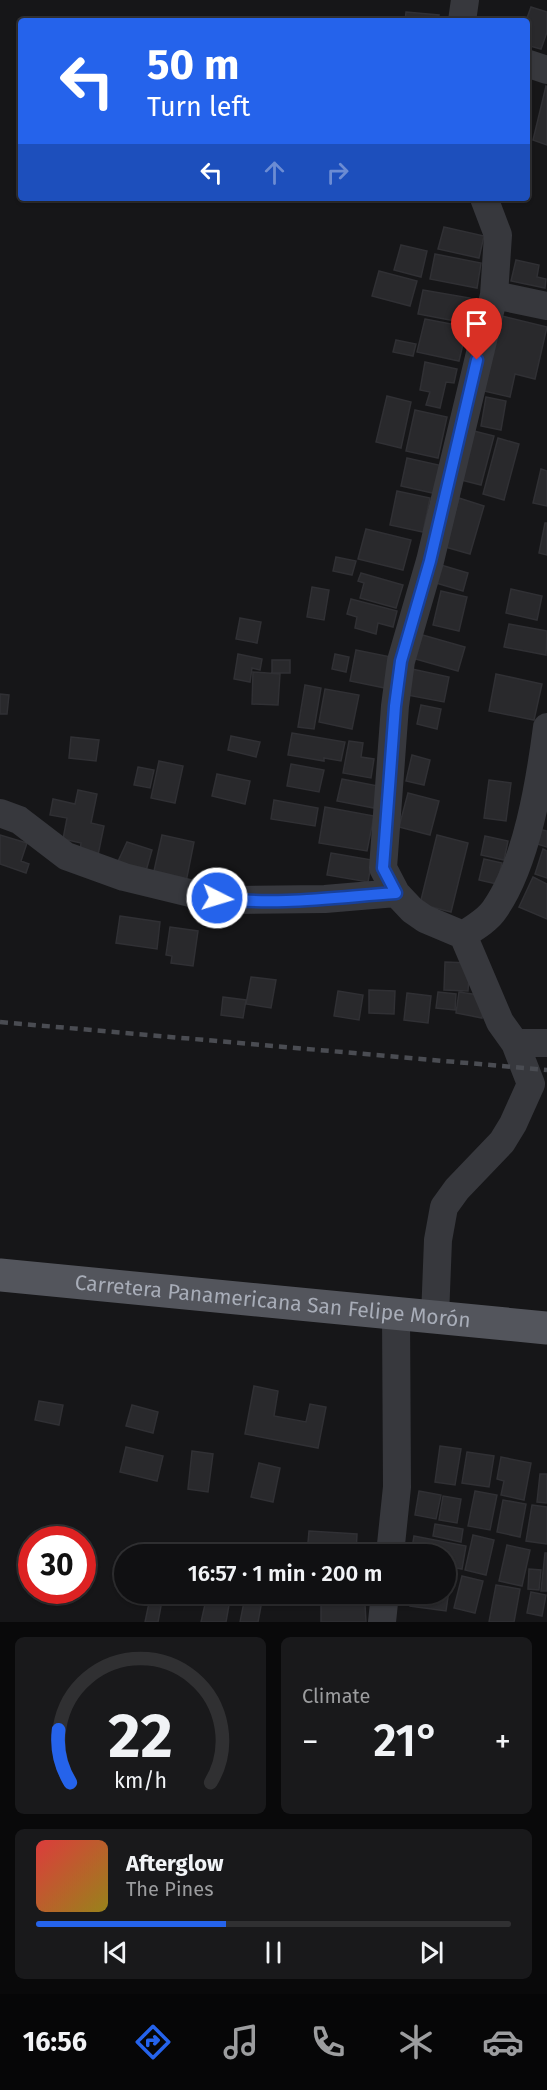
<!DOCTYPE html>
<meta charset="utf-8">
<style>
:root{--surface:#101012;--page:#19191b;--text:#f1f3f6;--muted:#9c9d9f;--line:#303032;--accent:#2563eb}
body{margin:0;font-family:"Fira Sans",sans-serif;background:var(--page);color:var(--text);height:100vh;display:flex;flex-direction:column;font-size:22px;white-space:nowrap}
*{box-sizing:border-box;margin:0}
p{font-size:20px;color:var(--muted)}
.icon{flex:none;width:33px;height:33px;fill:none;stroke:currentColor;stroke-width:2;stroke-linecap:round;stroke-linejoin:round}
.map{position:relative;height:1622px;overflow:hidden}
.side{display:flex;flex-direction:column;gap:15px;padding:15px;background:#09090a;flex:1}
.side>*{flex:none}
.guide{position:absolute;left:18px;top:18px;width:512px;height:183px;border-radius:6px;box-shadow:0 2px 4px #0004,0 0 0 2px var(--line);background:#2563eb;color:#fff;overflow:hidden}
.speed{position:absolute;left:18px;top:1526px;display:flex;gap:12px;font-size:30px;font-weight:700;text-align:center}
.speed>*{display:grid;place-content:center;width:78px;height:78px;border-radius:50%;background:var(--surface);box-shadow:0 2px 4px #0004,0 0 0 2px var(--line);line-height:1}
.speed .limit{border:9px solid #d22;background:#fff;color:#111}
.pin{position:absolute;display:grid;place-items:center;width:51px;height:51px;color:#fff;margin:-62px -26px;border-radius:50% 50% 50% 0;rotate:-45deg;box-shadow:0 0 6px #0007}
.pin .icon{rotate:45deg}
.me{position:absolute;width:66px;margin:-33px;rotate:95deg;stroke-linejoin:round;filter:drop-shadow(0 0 4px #0008)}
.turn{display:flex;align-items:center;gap:21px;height:126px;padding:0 30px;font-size:27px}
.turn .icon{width:78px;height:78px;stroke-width:2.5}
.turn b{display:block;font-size:42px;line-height:51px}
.lanes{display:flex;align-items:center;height:57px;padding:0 30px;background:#0003;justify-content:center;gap:30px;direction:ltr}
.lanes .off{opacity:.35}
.big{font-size:45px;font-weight:600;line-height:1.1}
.side .card{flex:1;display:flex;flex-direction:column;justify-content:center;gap:9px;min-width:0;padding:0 21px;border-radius:9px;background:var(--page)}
.side .dial{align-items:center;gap:0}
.dial svg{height:156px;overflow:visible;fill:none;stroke:var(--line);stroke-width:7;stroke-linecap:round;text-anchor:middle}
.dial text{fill:var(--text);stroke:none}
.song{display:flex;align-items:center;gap:18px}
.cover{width:72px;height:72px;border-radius:9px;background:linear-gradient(135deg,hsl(0 70% 55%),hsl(50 70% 35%))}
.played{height:6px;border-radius:3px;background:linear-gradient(90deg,var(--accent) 40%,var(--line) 40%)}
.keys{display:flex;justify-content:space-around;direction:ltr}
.heat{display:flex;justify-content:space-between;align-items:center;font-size:33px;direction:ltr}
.side .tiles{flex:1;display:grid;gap:15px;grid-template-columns:1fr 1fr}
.card:last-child{grid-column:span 2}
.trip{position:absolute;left:114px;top:1544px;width:342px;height:60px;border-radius:30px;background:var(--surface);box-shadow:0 2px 4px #0004,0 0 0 2px var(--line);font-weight:600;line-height:60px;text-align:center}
.tab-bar{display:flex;height:96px;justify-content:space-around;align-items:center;background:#060607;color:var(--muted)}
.tab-bar .icon{width:42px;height:42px}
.tab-bar .current{color:var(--accent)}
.tab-bar b{font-size:27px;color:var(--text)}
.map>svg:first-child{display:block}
.building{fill:#29292c;stroke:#303034;stroke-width:1.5}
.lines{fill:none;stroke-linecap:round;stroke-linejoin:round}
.street{stroke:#37383d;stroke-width:28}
.primary{stroke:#53555c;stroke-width:33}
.rail{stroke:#4a4c52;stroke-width:4.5;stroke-dasharray:8 6;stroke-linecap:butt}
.route-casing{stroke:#184099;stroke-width:15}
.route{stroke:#2563eb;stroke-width:10}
.labels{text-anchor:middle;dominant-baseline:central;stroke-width:6;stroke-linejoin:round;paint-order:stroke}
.street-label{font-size:21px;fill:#a8adb8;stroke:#111113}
</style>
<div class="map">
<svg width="547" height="1622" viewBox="0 0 547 1622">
<rect width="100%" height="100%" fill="#161618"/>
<!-- building -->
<path class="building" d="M531,7L547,12V32L541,49L526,45V21Z
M406,12L439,15L438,21H405Z
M546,86L547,87V145L533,140Z
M444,227L484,236L479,258L438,249Z
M401,245L427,251L421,277L394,270Z
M435,254L481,263L477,288L430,279Z
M516,260L539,265L537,277L546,279L545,288L511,281Z
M379,271L417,281L410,306L372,296Z
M423,290L470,298L466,323L418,314Z
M502,316L547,327L535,379L515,374L510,397L484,391Z
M425,319L467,327L459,361L417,352Z
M396,340L416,344L413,356L393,352Z
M425,362L457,369L454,383L446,382L440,408L426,405L430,392L420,390Z
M387,396L411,402L401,448L376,442Z
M486,397L506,401L501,430L481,426Z
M415,410L447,417L438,458L406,451Z
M474,431L494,436L481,485L461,480Z
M498,438L519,444L504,500L483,494Z
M407,458L443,466L437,494L401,486Z
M541,469L547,471V506L533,503Z
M397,491L430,498L423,532L390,525Z
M459,498L484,506L470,554L445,547Z
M545,523H547V555L539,553Z
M366,529L411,540L403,570L358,559Z
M336,557L356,561L352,575L333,571Z
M441,565L468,573L463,591L436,583Z
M361,573L403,585L396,608L360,598L364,583L358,581Z
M312,587L329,590L324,620L307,617Z
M511,589L542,596L537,620L506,613Z
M441,591L467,597L459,631L433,625Z
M351,599L397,611L393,627L378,623L376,634L355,628L357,617L347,614Z
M240,618L261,622L257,643L236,639Z
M509,624L547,631L546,655L504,647Z
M419,634L465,647L458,671L412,658Z
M356,650L391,657L385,688L350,681Z
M238,654L262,659L260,670L252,668L250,682L234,679Z
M335,654L349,657L346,672L332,669Z
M272,660H290V673H272Z
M412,669L449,677L444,702L407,695Z
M253,672L280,674L278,705L252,704Z
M496,674L542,684L534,720L489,711Z
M305,685L321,688L314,729L298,727Z
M325,689L359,695L352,729L319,722Z
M0,694L9,695L7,714H0Z
M421,705L441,709L437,729L417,724Z
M292,733L345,742L341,761L324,758V761L288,755Z
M231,736L260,742L256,757L228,750Z
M71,737L99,740L96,761L69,758Z
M349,741L363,743L361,757L374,759L371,778L343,773Z
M412,755L430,760L424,785L406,781Z
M159,761L183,766L175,803L151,798Z
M291,764L324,770L319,792L287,786Z
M138,767L154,770L150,788L134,785Z
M217,774L250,781L245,804L212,796Z
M342,779L378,786L374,808L337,801Z
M489,780L511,783L506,821L484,818Z
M78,790L97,794L91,823L104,826L98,855L80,851L81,843L63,839L67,818L50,815L53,799L75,804Z
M408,793L439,801L430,835L399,827Z
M274,800L318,808L315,826L271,819Z
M325,807L374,816L367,851L319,843Z
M538,829L547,831V847L534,843Z
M0,835L27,843L21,861L29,864L26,873L0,864Z
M162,835L194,842L185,887L152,880Z
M437,835L468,843L451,912L420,904Z
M485,836L508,841L504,860L481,855Z
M127,842L152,850L146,871L113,872Z
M543,849L547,851V878L535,874Z
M331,853L372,860L368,882L327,875Z
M484,859L502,863L497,884L479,880Z
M533,877L547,884V919L519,907Z
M120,916L160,922L157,949L116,943Z
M170,927L198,931L193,966L171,963L172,956L166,955Z
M445,962L470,963L468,991L444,990Z
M251,977L276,980L271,1008L246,1004Z
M369,990L395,991L394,1014L369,1013Z
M338,991L363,995L359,1020L334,1016Z
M438,992L456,994L455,1010L436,1008Z
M459,992L485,996L482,1018L456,1013Z
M407,993L431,996L428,1023L404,1020Z
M223,997L246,1000L243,1018L221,1015Z
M254,1386L278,1391L274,1416L306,1422L310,1404L326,1407L318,1448L245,1434Z
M39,1401L63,1405L59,1425L35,1420Z
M132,1405L158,1412L153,1433L126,1426Z
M440,1446L461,1449L455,1485L435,1482Z
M126,1447L163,1456L157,1481L120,1472Z
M192,1451L213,1454L208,1492L188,1489Z
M467,1452L494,1456L489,1487L462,1483Z
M501,1457L531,1463L524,1500L501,1495L504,1481L497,1479Z
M259,1463L280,1468L273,1502L251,1497Z
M540,1474H547V1503L537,1502Z
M419,1491L441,1495L436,1519L415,1515Z
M475,1491L497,1495L490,1530L468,1526Z
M443,1496L461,1499L457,1523L439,1520Z
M503,1500L526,1504L520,1537L497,1532Z
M532,1505L547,1507V1544L526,1541Z
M435,1524L463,1529L461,1542L433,1536Z
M309,1531L357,1534L356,1554H307Z
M473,1535L494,1540L486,1575L465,1570Z
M414,1536L466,1546L462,1569L446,1566V1554H411Z
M507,1545L530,1550L522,1586L499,1581Z
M545,1553H547V1591H541Z
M529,1569L541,1570L539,1590L528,1589Z
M446,1576H451L446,1611L410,1606L411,1593H446Z
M462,1576L483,1581L475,1613L454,1608Z
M496,1585L520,1589L514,1622H489Z
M531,1592L546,1595L542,1616L527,1613Z
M206,1600L229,1605L226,1622H201Z
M244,1602L261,1606L258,1622H240Z
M149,1603L161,1606L158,1622H145Z
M365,1604L366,1622H321V1605Z"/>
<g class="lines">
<!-- street -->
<path class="street" d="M462,21L465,0
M526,63L547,70
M494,295L547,306
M0,813L19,820L66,856L124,877L198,895L235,900L325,899L396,893
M463,935C474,928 488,920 495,909C527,863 540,781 547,727
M515,1043H547
M435,1317L438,1240L444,1207L457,1189L502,1142L513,1124L531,1084L515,1043L500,1022L463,935L425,919L412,910L396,893L383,868L395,706L401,661L430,561L494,295L498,235L484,198
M390,1554L397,1487L396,1314
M382,1622L385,1593"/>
<!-- primary -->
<path class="primary" id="s1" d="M0,1275L547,1328"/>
<!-- rail -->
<path class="rail" d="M0,1022L547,1070"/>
</g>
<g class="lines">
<defs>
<path id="route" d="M217,898C276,906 337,897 396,893L383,868L395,706L401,661L430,561L477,360"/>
</defs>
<!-- route casing -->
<use href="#route" class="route-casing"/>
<!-- route -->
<use href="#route" class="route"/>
</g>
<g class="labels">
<!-- street labels -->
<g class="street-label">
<text stroke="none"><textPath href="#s1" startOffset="274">Carretera Panamericana San Felipe Morón</textPath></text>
</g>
</g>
</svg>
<div class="speed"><div class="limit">30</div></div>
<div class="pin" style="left:477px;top:360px;background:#d93025"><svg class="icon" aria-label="arrive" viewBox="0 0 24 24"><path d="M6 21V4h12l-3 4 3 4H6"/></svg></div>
<svg class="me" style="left:217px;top:898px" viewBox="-20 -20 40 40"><circle r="17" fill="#2563eb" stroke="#fff" stroke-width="3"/><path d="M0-11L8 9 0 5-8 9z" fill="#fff"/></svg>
<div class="trip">16:57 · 1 min · 200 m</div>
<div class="guide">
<div class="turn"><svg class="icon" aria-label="left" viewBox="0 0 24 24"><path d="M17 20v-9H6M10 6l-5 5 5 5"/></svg><div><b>50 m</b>Turn left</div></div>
<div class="lanes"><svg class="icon" aria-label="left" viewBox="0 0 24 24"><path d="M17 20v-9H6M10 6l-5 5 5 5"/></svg><svg class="icon off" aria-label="ahead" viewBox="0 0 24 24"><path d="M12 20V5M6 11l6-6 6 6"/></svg><svg class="icon off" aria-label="right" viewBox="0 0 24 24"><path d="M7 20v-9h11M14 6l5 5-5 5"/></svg></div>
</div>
</div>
<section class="side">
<div class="tiles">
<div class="card dial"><svg viewBox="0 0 100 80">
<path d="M14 69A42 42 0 1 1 86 69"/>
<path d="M14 69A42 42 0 0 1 8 42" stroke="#2563eb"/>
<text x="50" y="56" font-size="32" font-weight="700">22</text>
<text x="50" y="72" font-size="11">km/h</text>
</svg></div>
<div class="card"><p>Climate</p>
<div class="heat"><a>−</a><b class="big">21°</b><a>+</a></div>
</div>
<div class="card">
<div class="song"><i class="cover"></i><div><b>Afterglow</b><p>The Pines</p></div></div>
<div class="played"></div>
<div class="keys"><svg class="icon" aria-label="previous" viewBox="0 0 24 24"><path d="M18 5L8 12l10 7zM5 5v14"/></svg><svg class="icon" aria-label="pause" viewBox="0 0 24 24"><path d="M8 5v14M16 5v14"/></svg><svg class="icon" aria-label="next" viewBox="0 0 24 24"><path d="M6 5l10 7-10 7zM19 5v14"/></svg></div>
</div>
</div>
</section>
<nav class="tab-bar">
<b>16:56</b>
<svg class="icon current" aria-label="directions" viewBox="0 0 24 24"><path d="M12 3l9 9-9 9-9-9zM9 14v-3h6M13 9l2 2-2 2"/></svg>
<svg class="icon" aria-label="music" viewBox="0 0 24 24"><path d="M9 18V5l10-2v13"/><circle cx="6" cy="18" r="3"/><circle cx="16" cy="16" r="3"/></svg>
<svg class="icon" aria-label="phone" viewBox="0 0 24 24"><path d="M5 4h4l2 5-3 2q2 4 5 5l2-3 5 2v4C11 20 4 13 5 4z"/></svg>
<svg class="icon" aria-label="climate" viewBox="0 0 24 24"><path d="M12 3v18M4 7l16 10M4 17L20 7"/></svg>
<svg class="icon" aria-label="car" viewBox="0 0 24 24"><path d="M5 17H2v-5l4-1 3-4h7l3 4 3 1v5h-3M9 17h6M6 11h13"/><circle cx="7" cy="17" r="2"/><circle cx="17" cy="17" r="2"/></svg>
</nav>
